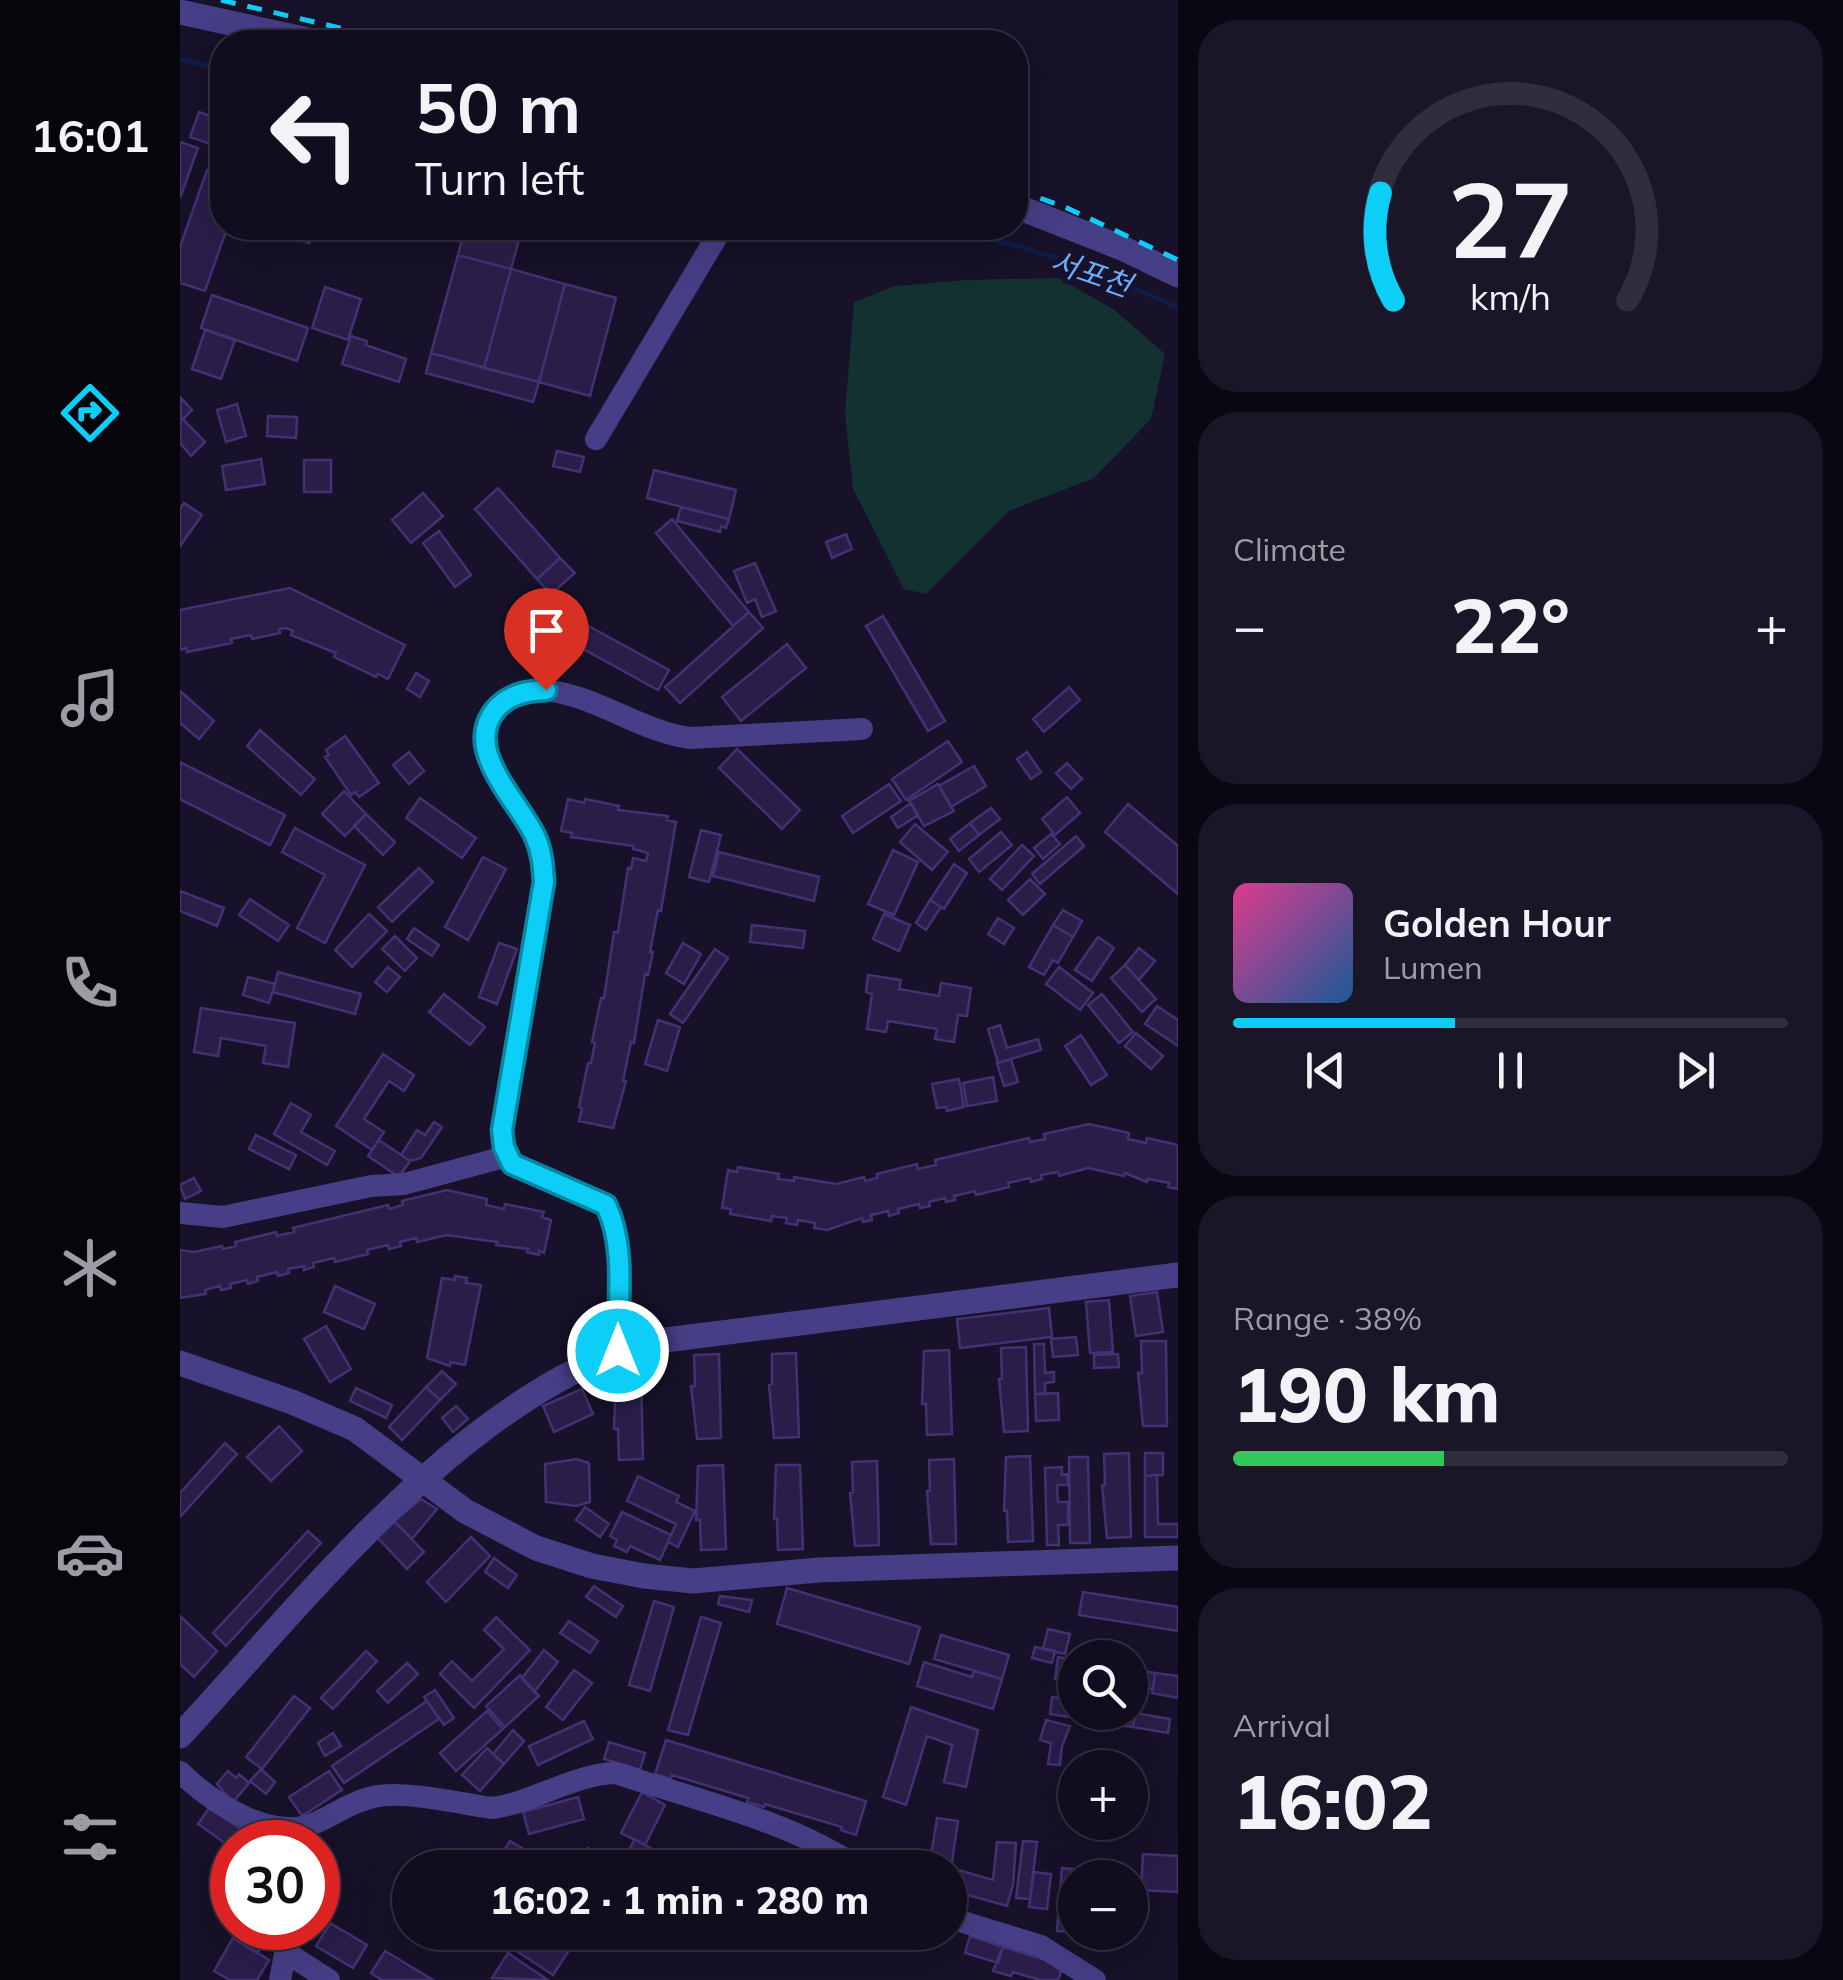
<!DOCTYPE html>
<meta charset="utf-8">
<style>
:root{--surface:#110d1f;--page:#1a1628;--text:#f1f3f6;--muted:#9c9ca4;--line:#302d3d;--accent:#0ccef7}
body{margin:0;font-family:Mulish,"Noto Sans KR",sans-serif;background:var(--page);color:var(--text);height:100vh;display:flex;flex-direction:column;font-size:38px;white-space:nowrap}
*{box-sizing:border-box;margin:0}
p{font-size:32px;color:var(--muted)}
.icon{flex:none;width:55px;height:55px;fill:none;stroke:currentColor;stroke-width:2;stroke-linecap:round;stroke-linejoin:round}
.map{position:relative;flex:1;overflow:hidden}
.panel{display:flex;flex-direction:column;gap:20px;padding:20px;background:#090711;width:665px}
.panel>*{flex:none}
.top-card{position:absolute;left:30px;top:30px;width:818px;height:210px;border-radius:40px;box-shadow:0 10px 40px #0002,0 0 0 2px var(--line);background:#110d1f;color:var(--text);overflow:hidden}
.controls{position:absolute;left:878px;top:1640px;display:grid;gap:20px}
.controls a{display:grid;place-items:center;width:90px;height:90px;border-radius:50%;background:var(--surface);box-shadow:0 10px 40px #0002,0 0 0 2px var(--line);font-size:50px}
.speed{position:absolute;left:30px;top:1820px;display:flex;gap:20px;font-size:50px;font-weight:700;text-align:center}
.speed>*{display:grid;place-content:center;width:130px;height:130px;border-radius:50%;background:var(--surface);box-shadow:0 10px 40px #0002,0 0 0 2px var(--line);line-height:1}
.speed .limit{border:15px solid #d22;background:#fff;color:#111}
.pin{position:absolute;display:grid;place-items:center;width:85px;height:85px;color:#fff;margin:-102px -42px;border-radius:50% 50% 50% 0;rotate:-45deg;box-shadow:0 0 10px #0007}
.pin .icon{rotate:45deg}
.me{position:absolute;width:110px;margin:-55px;rotate:0deg;stroke-linejoin:round;filter:drop-shadow(0 0 8px #0008)}
.turn{display:flex;align-items:center;gap:35px;height:210px;padding:0 40px;font-size:45px}
.turn .icon{width:130px;height:130px;stroke-width:2.5}
.turn b{display:block;font-size:70px;line-height:85px}
.big{font-size:75px;font-weight:800;line-height:1.1}
.panel .card{flex:1;display:flex;flex-direction:column;justify-content:center;gap:15px;min-width:0;padding:0 35px;border-radius:40px;background:var(--page)}
.panel .dial{align-items:center;gap:0}
.dial svg{height:260px;overflow:visible;fill:none;stroke:var(--line);stroke-width:7;stroke-linecap:round;text-anchor:middle}
.dial text{fill:var(--text);stroke:none}
.song{display:flex;align-items:center;gap:30px}
.cover{width:120px;height:120px;border-radius:15px;background:linear-gradient(135deg,hsl(330 70% 55%),hsl(210 70% 35%))}
.played{height:10px;border-radius:5px;background:linear-gradient(90deg,var(--accent) 40%,var(--line) 40%)}
.keys{display:flex;justify-content:space-around;direction:ltr}
.heat{display:flex;justify-content:space-between;align-items:center;font-size:55px;direction:ltr}
.charge{height:15px;border-radius:8px;background:linear-gradient(90deg,#34c759 38%,var(--line) 0)}
.trip{position:absolute;left:212px;top:1850px;width:575px;height:100px;border-radius:50px;background:var(--surface);box-shadow:0 10px 40px #0002,0 0 0 2px var(--line);font-weight:800;line-height:100px;text-align:center}
main{display:flex;flex:1;min-height:0}
.tab-bar{display:flex;flex-direction:column;width:180px;justify-content:space-around;align-items:center;background:#07050c;color:var(--muted)}
.tab-bar .icon{width:70px;height:70px}
.tab-bar .selected{color:var(--accent)}
.tab-bar b{font-size:45px;color:var(--text)}
.map>svg:first-child{display:block}
.green{fill:#143132}
.lines{fill:none;stroke-linecap:round;stroke-linejoin:round}
.stream{stroke:#0d1d46;stroke-width:5}
.building{fill:#2a1e49;stroke:#433174;stroke-width:2.5}
.minor{stroke:#463e86;stroke-width:22}
.tertiary{stroke:#463e86;stroke-width:25}
.rail{stroke:#0ccef7;stroke-width:5;stroke-dasharray:15 12;stroke-linecap:butt}
.route-casing{stroke:#0886a1;stroke-width:25}
.route{stroke:#0ccef7;stroke-width:18}
.labels{text-anchor:middle;dominant-baseline:central;stroke-width:10;stroke-linejoin:round;paint-order:stroke}
.water-label{font-size:30px;font-style:italic;fill:#6badfa;stroke:#171129}
</style>
<main>
<nav class="tab-bar">
<b>16:01</b>
<svg class="icon selected" aria-label="directions" viewBox="0 0 24 24"><path d="M12 3l9 9-9 9-9-9zM9 14v-3h6M13 9l2 2-2 2"/></svg>
<svg class="icon" aria-label="music" viewBox="0 0 24 24"><path d="M9 18V5l10-2v13"/><circle cx="6" cy="18" r="3"/><circle cx="16" cy="16" r="3"/></svg>
<svg class="icon" aria-label="phone" viewBox="0 0 24 24"><path d="M5 4h4l2 5-3 2q2 4 5 5l2-3 5 2v4C11 20 4 13 5 4z"/></svg>
<svg class="icon" aria-label="climate" viewBox="0 0 24 24"><path d="M12 3v18M4 7l16 10M4 17L20 7"/></svg>
<svg class="icon" aria-label="car" viewBox="0 0 24 24"><path d="M5 17H2v-5l4-1 3-4h7l3 4 3 1v5h-3M9 17h6M6 11h13"/><circle cx="7" cy="17" r="2"/><circle cx="17" cy="17" r="2"/></svg>
<svg class="icon" aria-label="filters" viewBox="0 0 24 24"><path d="M4 7h16M4 17h16"/><circle cx="9" cy="7" r="2"/><circle cx="15" cy="17" r="2"/></svg>
</nav>
<div class="map">
<svg width="998" height="1980" viewBox="0 0 998 1980">
<rect width="100%" height="100%" fill="#171129"/>
<!-- green -->
<path class="green" d="M878,278L933,309L985,354L971,419L914,478L829,511L746,594L724,589L673,489L665,413L674,302L715,286L785,280Z"/>
<g class="lines">
<!-- stream -->
<path class="stream" d="M0,59L42,69
M764,228C848,245 921,271 998,308"/>
</g>
<!-- building -->
<path class="building" d="M19,112L38,119L30,144L10,137Z
M0,142L18,148L0,198Z
M27,170L42,175V228H47L25,291L0,283V247Z
M84,228H135L129,243Z
M285,228H342L331,269L278,255Z
M278,255L331,269L304,368L251,353Z
M331,269L385,284L359,382L304,368Z
M385,284L436,298L410,396L359,382Z
M145,287L181,299L168,340L132,328Z
M32,295L128,328L117,361L21,328Z
M25,330L55,340L41,379L12,369Z
M171,336L187,341L186,345L226,359L219,382L162,364Z
M251,353L359,382L353,402L246,373Z
M1,398L12,410L3,419L25,442L11,456L0,443Z
M57,404L66,436L46,442L37,410Z
M88,416L117,417L116,438L87,436Z
M377,451L404,457L400,472L373,466Z
M81,459L85,484L46,490L42,466Z
M124,460H151V492H124Z
M474,470L556,490L549,519L467,498Z
M318,488L380,558L357,579L295,509Z
M243,493L263,516L231,543L212,520Z
M4,503L22,515L0,546V509Z
M501,507L549,519L546,528L541,526L540,532L497,521Z
M492,519L569,612L553,626L476,533Z
M259,531L291,575L275,587L243,543Z
M666,534L672,549L652,558L646,542Z
M380,558L395,573L371,594L357,579Z
M575,563L596,611L582,617L575,599L567,603L554,571Z
M110,588L225,645L208,679L198,674L196,677L154,657L156,653L111,635L113,631L106,628L99,629L100,633L72,639L71,635L51,639L52,643L7,652L6,648L0,650V610Z
M569,612L583,628L500,703L485,687Z
M703,616L765,721L748,731L686,626Z
M405,624L489,670L478,690L394,644Z
M607,644L626,668L561,721L542,697Z
M236,673L249,681L240,697L227,689Z
M889,687L900,700L864,732L853,719Z
M0,691L34,721L19,739L0,723Z
M80,730L135,779L121,795L67,746Z
M165,736L199,783L179,797L175,792L171,795L145,757L149,755L146,750Z
M768,741L782,762L726,800L712,779Z
M557,749L620,810L602,829L539,768Z
M229,752L244,771L229,784L213,765Z
M847,752L861,772L851,779L837,759Z
M0,762L105,815L90,845L0,799Z
M887,763L902,779L891,789L876,773Z
M794,766L806,786L771,807L759,786Z
M709,784L721,801L673,833L662,816Z
M758,784L774,811L744,826L729,801Z
M164,791L186,814L165,836L142,814Z
M887,797L900,813L875,835L862,819Z
M240,798L296,838L282,858L226,818Z
M388,799L404,803L405,799L439,806L438,810L488,816L487,820L496,822L481,911L478,910L470,952H473L468,975L465,974L454,1043L451,1042L443,1081H446L433,1128L399,1121L402,1108L399,1107L408,1063H411L415,1043L412,1042L421,998H424L434,932H438L448,868L451,869L453,858L466,861L468,853L453,849V846L391,837L392,833L381,831Z
M731,803L738,815L718,828L711,817Z
M948,804L998,846V894L925,832Z
M811,808L820,819L799,835L790,823Z
M186,814L215,842L203,855L174,826Z
M790,823L799,835L779,851L770,839Z
M735,824L768,852L752,870L720,842Z
M115,828L185,865L145,943L117,928L145,875L102,852Z
M521,830L541,835L529,882L509,877Z
M821,832L832,845L799,872L789,859Z
M871,834L880,844L863,859L854,848Z
M896,836L904,846L860,884L852,874Z
M842,845L854,856L822,890L810,879Z
M713,850L738,862L714,915L688,904Z
M539,852L639,877L634,901L533,876Z
M303,857L326,869L288,940L265,927Z
M774,864L787,873L764,909L750,900Z
M239,868L253,882L212,922L198,907Z
M850,879L865,894L843,915L828,900Z
M0,891L44,908L37,926L0,911Z
M70,899L109,925L98,941L59,915Z
M750,900L761,907L746,930L736,923Z
M883,910L902,921L893,937L873,925Z
M189,914L207,931L172,967L155,950Z
M704,914L730,925L719,951L693,939Z
M818,918L834,928L824,944L808,934Z
M572,925L625,931L623,948L570,942Z
M873,925L893,937L878,963L873,960L864,975L849,967Z
M234,928L259,945L252,956L227,939Z
M215,936L237,958L225,971L202,949Z
M918,937L934,948L912,981L895,970Z
M319,943L337,949L317,1004L299,997Z
M503,943L521,954L504,984L486,973Z
M959,948L975,961L959,980L945,965Z
M535,949L548,958L503,1023L490,1014Z
M945,965L976,999L962,1012L931,978Z
M208,967L220,977L207,992L195,982Z
M879,967L913,993L900,1010L866,984Z
M98,972L181,994L175,1014L93,992Z
M688,975L721,980L719,989L759,996L761,983L791,988L787,1016L778,1015L774,1042L755,1039L757,1029L708,1021L706,1032L687,1029L692,994L686,992Z
M68,977L95,984L89,1003L63,995Z
M264,994L305,1027L290,1045L249,1012Z
M922,994L953,1032L939,1043L908,1005Z
M977,1006L998,1020V1046L965,1024Z
M21,1008L115,1023L108,1067L83,1063L86,1046L41,1038L38,1056L14,1052Z
M478,1020L500,1027L487,1071L465,1064Z
M820,1025L827,1048L858,1039L861,1050L818,1063L808,1029Z
M956,1033L983,1056L971,1069L945,1046Z
M901,1035L927,1075L911,1085L885,1046Z
M203,1054L234,1075L224,1091L209,1081L184,1119L204,1132L192,1150L156,1126Z
M831,1059L838,1082L824,1086L817,1063Z
M813,1077L817,1101L787,1106L783,1083Z
M779,1079L784,1107L767,1111L766,1107L757,1108L752,1084Z
M111,1103L131,1115L121,1132L155,1151L147,1165L94,1134Z
M254,1122L262,1127L241,1158L230,1161L221,1155L237,1130L245,1135Z
M909,1124L949,1133L948,1139L966,1143L967,1138L998,1145V1189L988,1187L989,1183L968,1179L967,1182L945,1173L944,1176L908,1168L879,1176L878,1172L861,1175L862,1179L851,1182L850,1178L828,1183L829,1187L796,1195L795,1191L774,1196L775,1200L766,1202L765,1198L749,1202L750,1206L740,1208L739,1204L718,1209L719,1213L709,1216L708,1211L691,1215L692,1220L683,1222L682,1218L647,1230L634,1228L635,1223L618,1220L617,1225L606,1223L607,1218L592,1216L591,1221L550,1214L551,1209L542,1208L548,1170L557,1172L558,1167L599,1174L598,1179L614,1181V1177L656,1184L684,1177L685,1181L697,1178V1174L737,1164L738,1169L756,1165L755,1160L849,1138L850,1142L865,1139L864,1134Z
M76,1135L116,1155L109,1169L69,1149Z
M199,1140L230,1161L219,1177L188,1156Z
M14,1178L21,1191L5,1199L0,1185Z
M267,1190L307,1199L306,1205L324,1209L325,1204L364,1212L362,1217L371,1220L364,1253L359,1251V1255L347,1252L348,1249L316,1245L317,1242L267,1235L237,1242L236,1238L220,1242L221,1246L209,1249L208,1245L187,1250L188,1254L155,1262L154,1258L133,1263L134,1267L124,1270V1266L108,1269L109,1273L98,1276L97,1272L77,1277L78,1281L68,1284L67,1280L50,1284L51,1288L41,1290L40,1286L25,1290L26,1294L0,1298V1250L14,1252L42,1246L43,1249L56,1246L55,1242L96,1232L97,1236L114,1232L113,1228L208,1205L209,1209L223,1205L222,1201Z
M275,1276L287,1278L286,1283L301,1285L285,1365L271,1362L270,1366L247,1358L262,1278L275,1280Z
M155,1286L195,1304L184,1329L144,1312Z
M977,1292L983,1332L956,1336L950,1296Z
M929,1300L933,1352L910,1353L906,1302Z
M869,1308L872,1337L780,1348L777,1319Z
M146,1326L171,1369L150,1382L124,1339Z
M896,1337L898,1355L873,1357L871,1339Z
M961,1341H986L987,1426H963L958,1373H962Z
M854,1344H864L865,1373L874,1372V1382L865,1383V1394H855Z
M846,1347L848,1431L824,1432L819,1379H822L821,1348Z
M769,1350L772,1434L747,1435L746,1404H742L744,1351Z
M616,1353L619,1437L594,1438L589,1385L592,1384V1354Z
M539,1354L541,1438L517,1439L511,1386H515L514,1355Z
M938,1354L939,1367L914,1368V1355Z
M262,1371L276,1384L260,1400L246,1387Z
M461,1375L463,1459L439,1460L438,1429H434L436,1376Z
M246,1387L260,1400L222,1440L209,1427Z
M176,1388L212,1405L206,1418L170,1401Z
M402,1389L413,1414L374,1432L363,1406Z
M878,1393L879,1420L856,1421L855,1394Z
M276,1406L288,1419L273,1432L262,1418Z
M99,1426L122,1451L91,1481L67,1457Z
M45,1443L57,1454L0,1517V1493Z
M949,1453L951,1537L927,1538L922,1485H925L924,1454Z
M965,1453H983V1475L965,1476Z
M850,1456L853,1541L828,1542L827,1511H824L826,1457Z
M889,1457H908L910,1543H890Z
M396,1459L409,1463L410,1502L396,1506L366,1502L365,1464Z
M774,1459L776,1544H751L747,1491H750L749,1460Z
M697,1461L699,1545L675,1546L670,1493L673,1492L672,1462Z
M543,1465L546,1549L521,1550L520,1520H516L518,1466Z
M596,1465H620L623,1549L598,1550L597,1519H594Z
M882,1467V1475L887,1474L888,1485H877L878,1502H888V1525H878L879,1545H867L865,1468Z
M977,1475L978,1524H998V1537H965V1476Z
M458,1476L499,1496L496,1502L515,1511L498,1547L488,1542L496,1524L447,1501Z
M241,1499L257,1509L232,1539L214,1521Z
M405,1507L429,1524L420,1537L396,1520Z
M442,1512L491,1535L480,1560L450,1546L447,1552L434,1546L437,1540L430,1536Z
M214,1521L244,1552L227,1569L197,1537Z
M128,1531L141,1543L46,1646L33,1633Z
M291,1537L310,1556L266,1602L247,1582Z
M314,1558L337,1575L328,1588L305,1572Z
M414,1586L443,1606L436,1617L406,1597Z
M607,1588L740,1627L729,1664L597,1624Z
M903,1592L998,1607V1631L899,1615Z
M540,1596L572,1600L569,1612L538,1604Z
M474,1601L494,1607L470,1691L449,1685Z
M0,1616L37,1651L14,1677L0,1664Z
M316,1617L350,1650L294,1708L260,1674L272,1661L292,1681L324,1649L304,1630Z
M521,1617L541,1623L508,1735L488,1730Z
M389,1621L418,1641L410,1653L380,1633Z
M868,1629L890,1634L885,1654L863,1649Z
M761,1635L829,1655L822,1679L754,1659Z
M855,1647L875,1651L872,1663L852,1658Z
M364,1650L378,1662L354,1692L342,1678Z
M186,1651L197,1661L153,1709L141,1698Z
M878,1657L895,1660V1683L875,1679Z
M744,1662L792,1677L794,1671L822,1679L813,1709L737,1686Z
M227,1663L238,1674L208,1703L197,1691Z
M950,1669L975,1673L973,1689L950,1686Z
M394,1670L412,1683L383,1720L366,1707Z
M975,1673L998,1676V1698L972,1693Z
M340,1675L359,1696L325,1727L306,1706Z
M255,1690L274,1718L264,1725L244,1697Z
M114,1696L130,1708L82,1769L66,1757Z
M872,1697L895,1701V1712H950V1698L957,1700L953,1727L870,1714Z
M247,1701L259,1719L164,1783L152,1766Z
M731,1707L798,1730L786,1787L764,1782L772,1745L747,1736L726,1805L703,1797Z
M307,1711L323,1729L276,1771L260,1753Z
M955,1713L990,1719L988,1733L953,1727Z
M866,1720L890,1726L882,1746L880,1765L868,1764L871,1743L860,1740Z
M404,1721L413,1739L358,1765L349,1746Z
M333,1730L344,1741L324,1764L313,1754Z
M153,1733L161,1746L145,1756L138,1743Z
M486,1740L686,1801L676,1835L661,1830L662,1827L585,1804L584,1807L567,1802L568,1798L492,1775L491,1779L475,1774Z
M429,1742L465,1753L460,1770L424,1759Z
M307,1748L324,1764L300,1791L282,1775Z
M81,1769L95,1782L86,1794L70,1781Z
M48,1771L56,1778L59,1774L69,1783L53,1802L37,1784Z
M149,1771L162,1790L122,1816L109,1797Z
M462,1792L485,1805L465,1845L441,1833Z
M398,1797L404,1819L349,1834L343,1812Z
M29,1808L80,1842H52V1848L18,1824Z
M757,1818L778,1821L771,1868L813,1880L817,1842L836,1843L833,1885L827,1906L770,1890V1868H749Z
M455,1839L472,1849L462,1868H418L402,1859L408,1848L440,1867Z
M330,1841L348,1852L338,1868H312Z
M843,1841L857,1842L850,1899L836,1898Z
M963,1854L998,1856V1892L961,1890Z
M882,1868L901,1870V1878H895V1932L877,1931Z
M854,1872L871,1874L867,1909L849,1907Z
M150,1923L187,1945L173,1968L136,1946Z
M63,1928H92L77,1953L56,1940Z
M372,1932H401L373,1975L335,1950L345,1935L363,1946Z
M790,1936L823,1947L818,1963L785,1953Z
M53,1938L89,1960L77,1980H50L34,1971Z
M823,1947L883,1965L878,1980H860L833,1972L831,1976L813,1971Z
M205,1951L253,1980H202L191,1973Z
M328,1953L368,1980L312,1978Z"/>
<g class="lines">
<!-- minor -->
<path class="minor" d="M416,439L542,228
M0,1213L43,1217L191,1186L224,1184L328,1156
M438,1351C437,1306 446,1245 426,1205L332,1164L324,1147L322,1130L363,882C361,836 342,817 320,778C315,770 308,760 305,751C294,711 337,685 372,691C421,699 461,731 510,738L682,729
M0,1772C32,1803 91,1842 135,1823C156,1814 176,1799 199,1796C227,1791 282,1804 313,1808C355,1802 393,1774 436,1773C516,1800 608,1820 679,1868
M770,1918L861,1946L915,1980
M107,1953L149,1980
M100,1980L110,1928"/>
<!-- tertiary -->
<path class="tertiary" d="M0,12L137,42
M835,206L942,248L998,275
M0,1363L112,1402L175,1429L285,1511L356,1548L412,1566L464,1576L513,1581L639,1570L998,1558
M0,1736C127,1599 279,1401 462,1343L998,1275"/>
<!-- rail -->
<path class="rail" d="M41,0L219,42
M835,189L887,208L998,260"/>
</g>
<g class="lines">
<defs>
<path id="route" d="M366,690C347,691 329,694 316,709C282,749 337,799 355,836C362,851 363,866 364,882L322,1130L324,1147L332,1164L426,1205C447,1248 437,1304 438,1351"/>
</defs>
<!-- route casing -->
<use href="#route" class="route-casing"/>
<!-- route -->
<use href="#route" class="route"/>
</g>
<g class="labels">
<!-- water labels -->
<g class="water-label">
<text transform="translate(911 273) rotate(19)">서포천</text>
</g>
</g>
</svg>
<div class="controls">
<a><svg class="icon" aria-label="search" viewBox="0 0 24 24"><circle cx="10" cy="10" r="6"/><path d="M15 15l6 6"/></svg></a>
<a>+</a>
<a>−</a>
</div>
<div class="speed"><div class="limit">30</div></div>
<div class="pin" style="left:366px;top:690px;background:#d93025"><svg class="icon" aria-label="arrive" viewBox="0 0 24 24"><path d="M6 21V4h12l-3 4 3 4H6"/></svg></div>
<svg class="me" style="left:438px;top:1351px" viewBox="-20 -20 40 40"><circle r="17" fill="#0ccef7" stroke="#fff" stroke-width="3"/><path d="M0-11L8 9 0 5-8 9z" fill="#fff"/></svg>
<div class="trip">16:02 · 1 min · 280 m</div>
<div class="top-card">
<div class="turn"><svg class="icon" aria-label="left" viewBox="0 0 24 24"><path d="M17 20v-9H6M10 6l-5 5 5 5"/></svg><div><b>50 m</b>Turn left</div></div>
</div>
</div>
<section class="panel">
<div class="card dial"><svg viewBox="0 0 100 80">
<path d="M14 69A42 42 0 1 1 86 69"/>
<path d="M14 69A42 42 0 0 1 10 36" stroke="#0ccef7"/>
<text x="50" y="56" font-size="32" font-weight="700">27</text>
<text x="50" y="72" font-size="11">km/h</text>
</svg></div>
<div class="card"><p>Climate</p>
<div class="heat"><a>−</a><b class="big">22°</b><a>+</a></div>
</div>
<div class="card">
<div class="song"><i class="cover"></i><div><b>Golden Hour</b><p>Lumen</p></div></div>
<div class="played"></div>
<div class="keys"><svg class="icon" aria-label="previous" viewBox="0 0 24 24"><path d="M18 5L8 12l10 7zM5 5v14"/></svg><svg class="icon" aria-label="pause" viewBox="0 0 24 24"><path d="M8 5v14M16 5v14"/></svg><svg class="icon" aria-label="next" viewBox="0 0 24 24"><path d="M6 5l10 7-10 7zM19 5v14"/></svg></div>
</div>
<div class="card"><p>Range · 38%</p><b class="big">190 km</b><div class="charge"></div></div>
<div class="card"><p>Arrival</p><b class="big">16:02</b></div>
</section>
</main>
